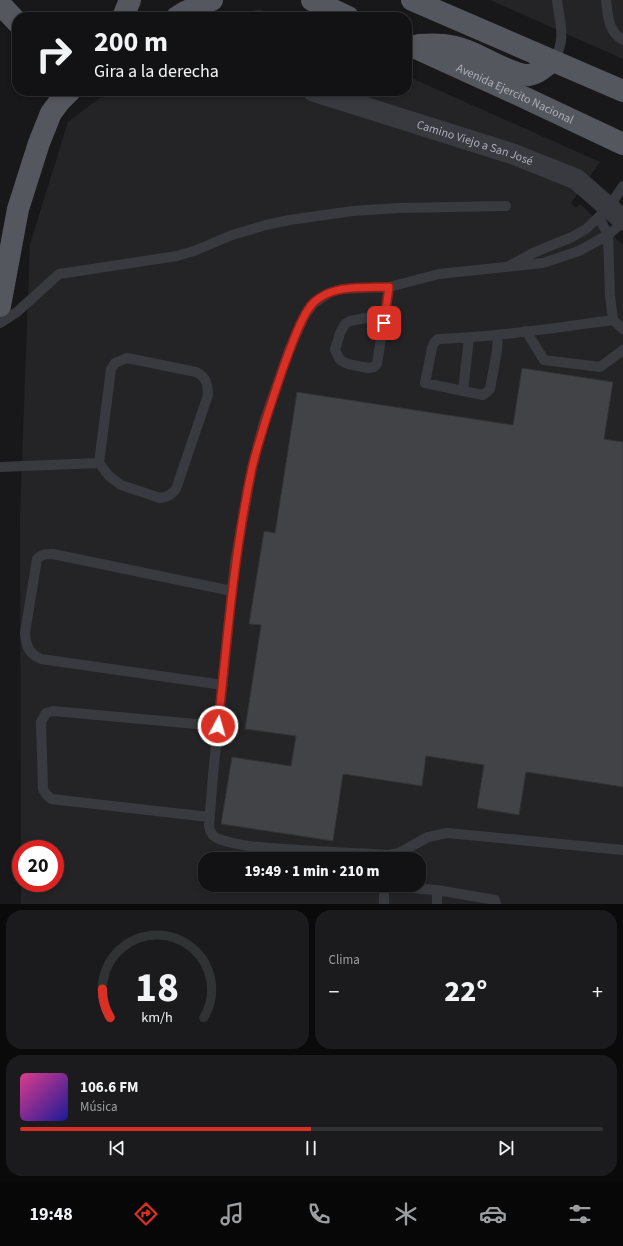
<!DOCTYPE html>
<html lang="es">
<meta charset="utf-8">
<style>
:root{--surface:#121214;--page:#1b1b1d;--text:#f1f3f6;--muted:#9c9ea0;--line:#313234;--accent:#d93025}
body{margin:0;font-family:"Source Sans 3",sans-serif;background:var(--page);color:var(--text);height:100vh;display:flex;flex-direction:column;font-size:15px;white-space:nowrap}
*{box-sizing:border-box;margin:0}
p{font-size:13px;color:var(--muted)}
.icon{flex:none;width:22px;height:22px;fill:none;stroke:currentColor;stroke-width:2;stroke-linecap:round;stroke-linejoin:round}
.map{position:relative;height:904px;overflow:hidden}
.sheet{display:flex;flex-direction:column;gap:6px;padding:6px;background:#0a0a0b;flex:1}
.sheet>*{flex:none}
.top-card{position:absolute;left:12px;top:12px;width:400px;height:84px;border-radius:16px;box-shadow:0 2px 6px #0003,0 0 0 1px var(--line);background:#121214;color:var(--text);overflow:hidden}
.speed{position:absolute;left:12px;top:840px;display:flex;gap:8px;font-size:20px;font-weight:700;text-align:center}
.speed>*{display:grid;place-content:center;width:52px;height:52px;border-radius:50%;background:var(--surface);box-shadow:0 2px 6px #0003,0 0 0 1px var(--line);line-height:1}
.speed .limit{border:6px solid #d22;background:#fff;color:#111}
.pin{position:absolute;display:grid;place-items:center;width:34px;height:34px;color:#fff;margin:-17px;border-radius:8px;box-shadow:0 2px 6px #0006}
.me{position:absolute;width:44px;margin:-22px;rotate:6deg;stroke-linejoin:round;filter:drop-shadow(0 0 3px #0008)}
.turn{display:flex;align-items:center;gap:14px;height:84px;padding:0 16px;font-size:18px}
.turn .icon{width:52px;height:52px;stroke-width:2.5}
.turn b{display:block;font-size:28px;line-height:34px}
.big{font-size:30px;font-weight:800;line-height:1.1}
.sheet .widget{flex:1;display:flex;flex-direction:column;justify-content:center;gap:6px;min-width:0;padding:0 14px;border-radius:16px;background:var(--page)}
.sheet .dial{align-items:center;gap:0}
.dial svg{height:104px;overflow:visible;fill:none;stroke:var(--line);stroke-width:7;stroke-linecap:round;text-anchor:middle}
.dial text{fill:var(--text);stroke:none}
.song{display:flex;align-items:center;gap:12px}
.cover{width:48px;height:48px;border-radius:6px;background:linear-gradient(135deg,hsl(330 70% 55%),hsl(240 70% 35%))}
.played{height:4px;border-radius:2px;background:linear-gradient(90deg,var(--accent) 50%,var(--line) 50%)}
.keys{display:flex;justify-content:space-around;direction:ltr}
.heat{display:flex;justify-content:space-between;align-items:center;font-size:22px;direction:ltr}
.sheet .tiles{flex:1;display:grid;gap:6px;grid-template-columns:1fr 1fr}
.widget:last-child{grid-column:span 2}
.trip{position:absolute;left:198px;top:852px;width:228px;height:40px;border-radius:16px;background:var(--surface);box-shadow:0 2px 6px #0003,0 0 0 1px var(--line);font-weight:800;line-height:40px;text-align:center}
.dock{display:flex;height:64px;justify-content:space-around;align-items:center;background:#070708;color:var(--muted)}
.dock .icon{width:28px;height:28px}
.dock .current{color:var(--accent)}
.dock b{font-size:18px;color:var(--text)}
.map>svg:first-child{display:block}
.built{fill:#242427;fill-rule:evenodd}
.building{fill:#424347;stroke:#323236}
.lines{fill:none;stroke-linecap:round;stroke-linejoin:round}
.lane{stroke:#393a3f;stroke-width:10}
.street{stroke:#393a3f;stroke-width:21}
.primary{stroke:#55575e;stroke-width:22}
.route-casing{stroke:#8d1f18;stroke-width:10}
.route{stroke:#d93025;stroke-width:7}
.labels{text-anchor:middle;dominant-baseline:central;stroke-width:4;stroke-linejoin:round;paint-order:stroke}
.street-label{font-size:12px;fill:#aaaeba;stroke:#131315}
</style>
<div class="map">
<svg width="623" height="904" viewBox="0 0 623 904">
<rect width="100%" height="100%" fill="#18181a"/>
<!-- built -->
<path class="built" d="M490,0H623V59Z
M260,9L276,17H226Z
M407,76L600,162L571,203L576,208L580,204L623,245V904H21L20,515L30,244L68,122L109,91H407ZM21,849H55V883H21ZM205,859H419V885H205Z"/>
<!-- building -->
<path class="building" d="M522,368L613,382L604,439L623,442V787L526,772L519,815L477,808L484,765L426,756L422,786L343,774L333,841L221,824L232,757L291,766L296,736L245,729L261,625L249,624L264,531L275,533L297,392L513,425Z"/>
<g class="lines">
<!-- lane -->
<path class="lane" d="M606,0C608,17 608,31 623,40
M553,61C567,41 560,23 557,0
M599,217L608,235L610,296L613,320
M623,222L608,235L579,251L543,263L439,274L389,287L342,289L329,293L314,303L305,315L290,348L264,422L252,468L235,562L213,775L209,826C210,832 213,837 219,839C244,848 273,848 299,850C328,852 358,853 388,855L399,853L428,837L447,833L623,850
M511,265L533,253L572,237L586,229L609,207L623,186
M0,323L17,312L59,274L177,256L194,251L232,235L266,225L289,220L353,211L398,208L506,206
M384,323L365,318L350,321L345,324L340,333L335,350L340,360L348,364L368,368L374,367L377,364L389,287
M526,331L544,360L600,367L623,350
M469,338L463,391L483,395L487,392L490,389L497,351L498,335
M127,358L196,372C206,377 208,384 208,395L176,489C171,495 168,497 160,498L121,485L109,476L99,463L111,369L115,363Z
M463,391L425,383L432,348L434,343L438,339C496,337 554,328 613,320L623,329
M0,467L99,463
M223,685L41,659C29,654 26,646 25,633L37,559C41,554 46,554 53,554L232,591
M209,817L51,799L46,794L43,789L41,722L46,713L53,711L218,726
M384,904V886L437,890
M437,904V890L495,900L496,904"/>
<!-- street -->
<path class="street" id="s1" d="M313,91L513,154L576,179L623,220"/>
<!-- primary -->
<g class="primary">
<path d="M312,0L348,17"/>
<path d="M412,0L623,91"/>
<path d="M0,4L17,22"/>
<path d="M123,17L130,0"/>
<path d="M177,17L185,12L212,0"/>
<path id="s2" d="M407,44L519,95L623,144"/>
<path d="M419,45C438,44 449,44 468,51C484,57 513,76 529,75C538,74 545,66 553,61"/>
<path d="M0,306L18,209L39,143L51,113L60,101L70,91"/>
</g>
</g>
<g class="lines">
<defs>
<path id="route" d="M218,726C227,640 234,553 252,468C260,434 272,401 283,368C290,350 301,315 314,302C334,284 364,288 389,287L384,323"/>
</defs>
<!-- route casing -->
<use href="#route" class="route-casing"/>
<!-- route -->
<use href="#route" class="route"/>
</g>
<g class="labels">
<!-- street labels -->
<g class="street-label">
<text stroke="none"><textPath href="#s2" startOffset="119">Avenida Ejercito Nacional</textPath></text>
<text stroke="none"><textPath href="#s1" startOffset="170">Camino Viejo a San José</textPath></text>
</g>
</g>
</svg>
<div class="speed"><div class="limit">20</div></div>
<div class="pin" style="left:384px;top:323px;background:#d93025"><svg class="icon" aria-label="arrive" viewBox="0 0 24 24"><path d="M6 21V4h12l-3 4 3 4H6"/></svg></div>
<svg class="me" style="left:218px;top:726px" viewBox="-20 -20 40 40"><circle r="17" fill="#d93025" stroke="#fff" stroke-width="3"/><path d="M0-11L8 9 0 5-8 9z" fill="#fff"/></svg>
<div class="trip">19:49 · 1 min · 210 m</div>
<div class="top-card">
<div class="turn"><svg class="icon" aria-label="right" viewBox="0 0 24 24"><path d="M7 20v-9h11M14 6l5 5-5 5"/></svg><div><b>200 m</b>Gira a la derecha</div></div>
</div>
</div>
<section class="sheet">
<div class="tiles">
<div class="widget dial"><svg viewBox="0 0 100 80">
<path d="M14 69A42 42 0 1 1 86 69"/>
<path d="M14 69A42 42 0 0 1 8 47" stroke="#d93025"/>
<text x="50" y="56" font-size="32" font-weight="700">18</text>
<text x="50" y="72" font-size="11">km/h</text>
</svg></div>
<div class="widget"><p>Clima</p>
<div class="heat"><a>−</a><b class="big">22°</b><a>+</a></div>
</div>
<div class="widget">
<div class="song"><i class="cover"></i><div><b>106.6 FM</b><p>Música</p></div></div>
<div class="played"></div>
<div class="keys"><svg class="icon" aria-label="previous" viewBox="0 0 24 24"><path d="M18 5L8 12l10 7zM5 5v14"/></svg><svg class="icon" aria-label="pause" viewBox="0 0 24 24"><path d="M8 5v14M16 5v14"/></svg><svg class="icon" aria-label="next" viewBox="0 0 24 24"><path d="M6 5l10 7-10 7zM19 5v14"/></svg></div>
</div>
</div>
</section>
<nav class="dock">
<b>19:48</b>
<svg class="icon current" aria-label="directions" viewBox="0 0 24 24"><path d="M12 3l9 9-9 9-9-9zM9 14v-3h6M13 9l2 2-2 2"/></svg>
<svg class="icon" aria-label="music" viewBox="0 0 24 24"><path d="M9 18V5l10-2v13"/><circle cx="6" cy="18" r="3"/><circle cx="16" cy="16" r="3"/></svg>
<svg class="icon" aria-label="phone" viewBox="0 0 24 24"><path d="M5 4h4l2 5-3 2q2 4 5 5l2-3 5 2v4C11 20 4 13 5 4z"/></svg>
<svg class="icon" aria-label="climate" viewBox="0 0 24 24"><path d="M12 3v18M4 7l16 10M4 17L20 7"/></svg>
<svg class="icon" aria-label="car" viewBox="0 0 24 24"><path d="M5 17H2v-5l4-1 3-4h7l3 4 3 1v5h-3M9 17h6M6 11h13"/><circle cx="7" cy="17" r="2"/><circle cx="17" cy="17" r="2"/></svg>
<svg class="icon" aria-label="filters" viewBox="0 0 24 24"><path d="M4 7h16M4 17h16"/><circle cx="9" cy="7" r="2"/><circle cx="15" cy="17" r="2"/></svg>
</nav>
